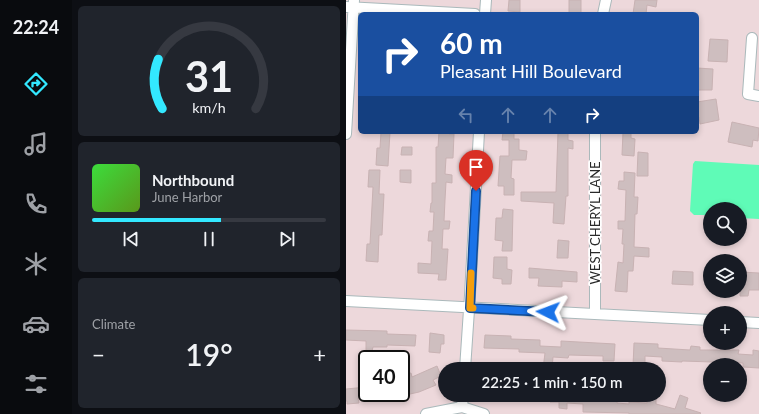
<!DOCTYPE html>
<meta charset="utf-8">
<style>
:root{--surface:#171b24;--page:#20242c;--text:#f1f3f6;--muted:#9ea1a6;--line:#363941;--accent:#33e8ff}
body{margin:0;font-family:Lato,sans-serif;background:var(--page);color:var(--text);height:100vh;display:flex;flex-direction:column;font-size:15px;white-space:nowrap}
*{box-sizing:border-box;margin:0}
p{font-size:13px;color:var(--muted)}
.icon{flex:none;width:22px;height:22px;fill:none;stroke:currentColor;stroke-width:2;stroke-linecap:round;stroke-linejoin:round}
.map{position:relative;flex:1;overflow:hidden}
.side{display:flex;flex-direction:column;gap:6px;padding:6px;background:#0d0f14;width:274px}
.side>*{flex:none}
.guide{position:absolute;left:12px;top:12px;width:341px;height:122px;border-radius:6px;box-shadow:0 2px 6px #0003;background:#1a4fa0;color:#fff;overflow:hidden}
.buttons{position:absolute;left:357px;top:202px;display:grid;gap:8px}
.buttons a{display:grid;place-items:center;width:44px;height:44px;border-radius:50%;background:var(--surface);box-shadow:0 2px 6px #0003;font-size:20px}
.speed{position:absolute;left:12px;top:350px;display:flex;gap:8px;font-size:20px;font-weight:700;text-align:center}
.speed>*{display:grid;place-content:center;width:52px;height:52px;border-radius:50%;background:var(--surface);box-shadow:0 2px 6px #0003;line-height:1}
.speed .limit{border:2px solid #111;border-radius:6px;background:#fff;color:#111}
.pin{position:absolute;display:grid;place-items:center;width:34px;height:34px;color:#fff;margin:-41px -17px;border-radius:50% 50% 50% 0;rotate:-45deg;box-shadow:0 0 4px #0007}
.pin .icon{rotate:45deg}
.me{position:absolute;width:44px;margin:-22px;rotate:273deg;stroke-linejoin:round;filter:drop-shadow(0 0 3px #0008)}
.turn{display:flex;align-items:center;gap:14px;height:84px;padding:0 16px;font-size:18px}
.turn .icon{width:52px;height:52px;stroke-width:2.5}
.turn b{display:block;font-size:28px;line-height:34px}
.lanes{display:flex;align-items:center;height:38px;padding:0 16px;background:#0003;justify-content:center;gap:20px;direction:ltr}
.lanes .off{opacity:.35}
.big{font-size:30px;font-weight:600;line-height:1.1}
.side .tile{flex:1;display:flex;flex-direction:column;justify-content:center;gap:6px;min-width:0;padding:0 14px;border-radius:6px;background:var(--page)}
.side .dial{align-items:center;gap:0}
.dial svg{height:104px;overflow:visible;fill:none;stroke:var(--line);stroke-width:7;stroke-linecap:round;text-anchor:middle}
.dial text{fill:var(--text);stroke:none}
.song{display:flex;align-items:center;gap:12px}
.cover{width:48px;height:48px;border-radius:6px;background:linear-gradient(135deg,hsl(120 70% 55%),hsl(90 70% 35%))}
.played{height:4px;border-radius:2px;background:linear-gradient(90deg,var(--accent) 55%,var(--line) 55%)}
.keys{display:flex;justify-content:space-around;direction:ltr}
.heat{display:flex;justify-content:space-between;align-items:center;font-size:22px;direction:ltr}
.trip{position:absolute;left:92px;top:362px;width:228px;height:40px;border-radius:20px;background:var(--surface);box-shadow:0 2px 6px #0003;font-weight:600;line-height:40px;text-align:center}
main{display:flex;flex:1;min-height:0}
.tabs{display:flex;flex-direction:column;width:72px;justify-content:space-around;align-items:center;background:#090b0e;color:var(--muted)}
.tabs .icon{width:28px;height:28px}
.tabs .active{color:var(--accent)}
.tabs b{font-size:18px;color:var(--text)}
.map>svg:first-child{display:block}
.water{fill:#5ffbb7}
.building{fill:#cebebf;stroke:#c8b2b3}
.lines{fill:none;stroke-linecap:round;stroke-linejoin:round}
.minor-casing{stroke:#aab9bb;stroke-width:12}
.minor{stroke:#fff;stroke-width:10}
.route-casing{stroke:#114b97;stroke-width:10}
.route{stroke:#1a73e8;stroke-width:7}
.slow{stroke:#f59e0b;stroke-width:7}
.labels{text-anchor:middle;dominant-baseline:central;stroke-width:3.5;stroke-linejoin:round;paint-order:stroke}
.street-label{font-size:13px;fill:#292929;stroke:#fff}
</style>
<main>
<nav class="tabs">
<b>22:24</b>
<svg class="icon active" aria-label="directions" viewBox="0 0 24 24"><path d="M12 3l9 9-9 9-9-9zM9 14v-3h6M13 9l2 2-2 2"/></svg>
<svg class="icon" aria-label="music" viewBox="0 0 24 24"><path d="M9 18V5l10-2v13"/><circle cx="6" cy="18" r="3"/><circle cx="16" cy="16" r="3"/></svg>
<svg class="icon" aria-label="phone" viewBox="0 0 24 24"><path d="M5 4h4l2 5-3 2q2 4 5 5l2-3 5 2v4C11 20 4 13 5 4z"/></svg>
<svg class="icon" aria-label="climate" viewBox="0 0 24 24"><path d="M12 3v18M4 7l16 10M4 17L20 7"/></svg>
<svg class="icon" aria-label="car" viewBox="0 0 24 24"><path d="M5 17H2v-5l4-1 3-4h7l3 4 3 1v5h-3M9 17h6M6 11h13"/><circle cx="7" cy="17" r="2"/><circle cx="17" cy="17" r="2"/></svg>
<svg class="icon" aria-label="filters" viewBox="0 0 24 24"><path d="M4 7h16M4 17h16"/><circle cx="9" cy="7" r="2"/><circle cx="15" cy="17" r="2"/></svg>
</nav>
<section class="side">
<div class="tile dial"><svg viewBox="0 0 100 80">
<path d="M14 69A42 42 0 1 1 86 69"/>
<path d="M14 69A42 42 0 0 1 11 31" stroke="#33e8ff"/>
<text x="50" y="56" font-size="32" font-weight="700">31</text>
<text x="50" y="72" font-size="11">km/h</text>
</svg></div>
<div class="tile">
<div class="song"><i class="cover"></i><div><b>Northbound</b><p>June Harbor</p></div></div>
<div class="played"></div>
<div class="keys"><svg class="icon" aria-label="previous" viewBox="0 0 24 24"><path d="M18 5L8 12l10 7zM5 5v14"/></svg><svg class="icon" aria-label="pause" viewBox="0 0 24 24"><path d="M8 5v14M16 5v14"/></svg><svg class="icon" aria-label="next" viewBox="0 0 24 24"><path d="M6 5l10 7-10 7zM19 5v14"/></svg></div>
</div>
<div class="tile"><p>Climate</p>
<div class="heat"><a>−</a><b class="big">19°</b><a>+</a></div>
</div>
</section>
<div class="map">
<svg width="413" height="414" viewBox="0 0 413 414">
<rect width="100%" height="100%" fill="#edd8db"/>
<!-- water -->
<path class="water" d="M349,161L413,165V219L394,218V209H364V215H348L344,211L347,164Z"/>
<!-- building -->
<path class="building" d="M163,0H174V12L162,11Z
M223,0H235V14H223Z
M289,0H311L310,7L301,5L300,14H287Z
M364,39L382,40L381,62L362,61Z
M351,68L367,69L366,90H351Z
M370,99L373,120L354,124L353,117H351V102Z
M386,122L413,128L412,141L407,140L406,147L382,142Z
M35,132H44L42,166L30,165L31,148H34Z
M93,132H103V134H108L107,158H100L99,174L106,175V183L100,182L99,200L98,221H104L103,229H97L96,249H102L100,280H92L93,274L72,273V263L85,264L86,241H82L83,231H87L88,212H84L85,203H86V183H90V147H92Z
M157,132H168V139H173V150L181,151L180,160H166L165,178L168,179V195H158V186H152L154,156H163V140H156Z
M212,132H222V140L227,141V149L222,148V196H220L218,224L207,223L208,203L175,201V192H210Z
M277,132H285V138L289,139L288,156L276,155Z
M56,147H66V155H55Z
M292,152L302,153V176H291Z
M23,170H34L33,194H38L36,235H33L32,262L20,261L21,244H24L27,187H22Z
M54,170H65V183L54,182Z
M278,172L289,173L288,197H292L291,214H289L288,247L303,248V257L288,256L287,271H282L281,292L269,291L272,262L277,263L278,244H276L277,229H272V221H279L280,190L272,189L273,181H278Z
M157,209L167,210L166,251H156L157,241L149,240L150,218H156Z
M212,240L223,241L222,258H211Z
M148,257H161V269L166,270L165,284H156V279L147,278Z
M183,268L231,272V282L216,281V287L192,286L193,278H183Z
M327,271L347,272V285L326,284Z
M394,272L413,273V290H403L402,296H394Z
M0,330L41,331V334L70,335L69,346L41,345V347H27L26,351H20V341L0,340Z
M84,333L98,335V344H95L94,353L83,352Z
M139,335L165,336V339L194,340V346L215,347V341L269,344L268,361H257V356L223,355L222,358L207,357L206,369H197L199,353L173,352V349L138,348Z
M288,343L312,344V348L344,350L345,346L354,347V350H393L392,354L407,355V350L413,351V368L397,367V363L336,361V362L316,361V357L299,356V367L287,366Z
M91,366L95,376L87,380L90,385L73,392L55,396V375L65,373L66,377Z
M21,387V397L12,398L13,403L1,404V401H0V389Z
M28,393H51V397L29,400Z
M204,395H248L271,397V403L283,404V402L301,403V395H310V404L329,409L334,395L342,398L339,408L355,413L354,414H283V413L237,412V404L221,403V409L213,408V402H204Z"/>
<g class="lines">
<defs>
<path id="minor" d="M0,7L129,14
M139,14L140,0
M257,14L260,0
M406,38L402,94L413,96
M0,134L8,0
M0,301L364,320
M249,314V132
M394,322L413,323
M119,369L124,295L133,132
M116,407L117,395
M80,414L116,407L138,414"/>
</defs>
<!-- minor casing -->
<use href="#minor" class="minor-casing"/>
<!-- minor -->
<use href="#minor" class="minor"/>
</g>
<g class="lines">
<defs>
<path id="route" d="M130,191L124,308L202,312"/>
</defs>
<!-- route casing -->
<use href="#route" class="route-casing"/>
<!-- route -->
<use href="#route" class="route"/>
<!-- slow -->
<path class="slow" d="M125,273L124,308H127"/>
</g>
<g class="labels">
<!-- street labels -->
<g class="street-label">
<text transform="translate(249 223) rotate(-90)">WEST CHERYL LANE</text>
</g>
</g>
</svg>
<div class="buttons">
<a><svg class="icon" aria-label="search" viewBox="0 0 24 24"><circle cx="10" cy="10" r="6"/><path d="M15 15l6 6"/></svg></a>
<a><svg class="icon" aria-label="layers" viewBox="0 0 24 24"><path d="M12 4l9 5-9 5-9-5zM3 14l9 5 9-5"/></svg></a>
<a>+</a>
<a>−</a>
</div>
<div class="speed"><div class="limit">40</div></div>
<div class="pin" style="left:130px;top:191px;background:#d93025"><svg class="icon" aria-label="arrive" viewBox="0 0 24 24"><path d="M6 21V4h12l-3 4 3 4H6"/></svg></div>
<svg class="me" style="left:202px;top:312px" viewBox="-20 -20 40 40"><path d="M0-17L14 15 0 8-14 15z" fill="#1a73e8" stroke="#fff" stroke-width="4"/></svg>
<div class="trip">22:25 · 1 min · 150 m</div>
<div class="guide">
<div class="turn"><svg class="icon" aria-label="right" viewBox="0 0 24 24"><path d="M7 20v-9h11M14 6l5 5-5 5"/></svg><div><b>60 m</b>Pleasant Hill Boulevard</div></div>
<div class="lanes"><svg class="icon off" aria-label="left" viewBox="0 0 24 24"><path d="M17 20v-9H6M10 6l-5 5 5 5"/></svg><svg class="icon off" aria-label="ahead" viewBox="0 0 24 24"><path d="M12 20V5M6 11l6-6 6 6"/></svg><svg class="icon off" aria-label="ahead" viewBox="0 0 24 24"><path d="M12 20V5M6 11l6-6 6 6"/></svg><svg class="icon" aria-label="right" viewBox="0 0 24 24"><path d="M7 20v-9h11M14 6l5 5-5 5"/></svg></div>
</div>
</div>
</main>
